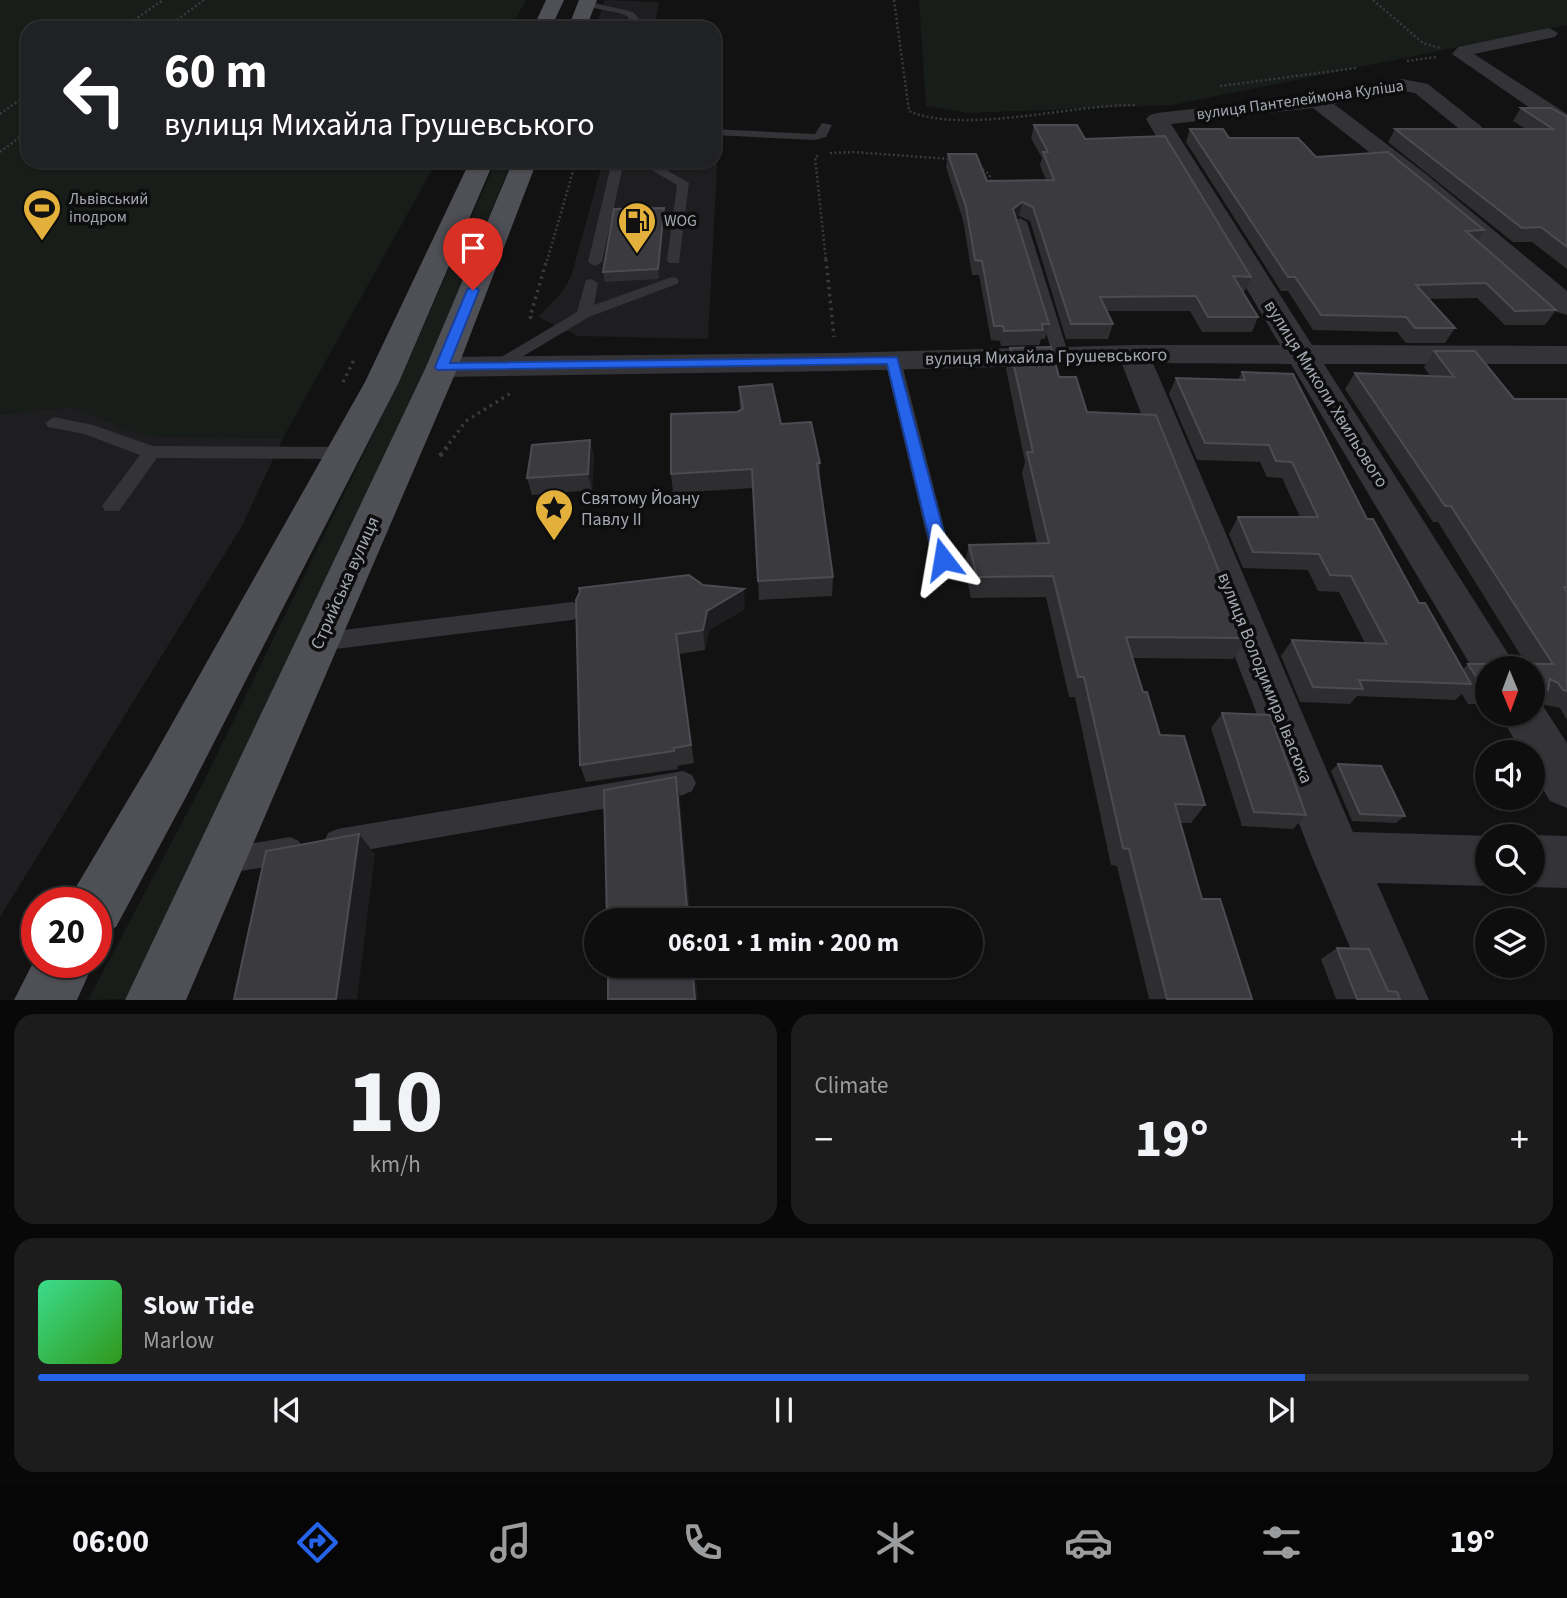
<!DOCTYPE html>
<meta charset="utf-8">
<style>
:root{--surface:#0e0e0e;--page:#1c1c1c;--text:#f1f3f6;--muted:#9b9c9e;--line:#2e2e2e;--accent:#2563eb}
body{margin:0;font-family:"Source Sans 3",sans-serif;background:var(--page);color:var(--text);height:100vh;display:flex;flex-direction:column;font-size:26px;white-space:nowrap}
*{box-sizing:border-box;margin:0}
p{font-size:23px;color:var(--muted)}
.icon{flex:none;width:38px;height:38px;fill:none;stroke:currentColor;stroke-width:2;stroke-linecap:round;stroke-linejoin:round}
.map{position:relative;height:1000px;overflow:hidden}
.drawer{display:flex;flex-direction:column;gap:14px;padding:14px;background:#080808;flex:1}
.drawer>*{flex:none}
.banner{position:absolute;left:21px;top:21px;width:700px;height:147px;border-radius:21px;box-shadow:0 2px 5px #0004,0 0 0 2px var(--line);background:#202124;color:#fff;overflow:hidden}
.needle{width:46px;rotate:179deg}
.tools{position:absolute;left:1475px;top:656px;display:grid;gap:14px}
.tools a{display:grid;place-items:center;width:70px;height:70px;border-radius:50%;background:var(--surface);box-shadow:0 2px 5px #0004,0 0 0 2px var(--line);font-size:35px}
.speed{position:absolute;left:21px;top:887px;display:flex;gap:14px;font-size:35px;font-weight:700;text-align:center}
.speed>*{display:grid;place-content:center;width:91px;height:91px;border-radius:50%;background:var(--surface);box-shadow:0 2px 5px #0004,0 0 0 2px var(--line);line-height:1}
.speed .limit{border:10px solid #d22;background:#fff;color:#111}
.pin{position:absolute;display:grid;place-items:center;width:60px;height:60px;color:#fff;margin:-72px -30px;border-radius:50% 50% 50% 0;rotate:-45deg;box-shadow:0 0 7px #0007}
.pin .icon{rotate:45deg}
.me{position:absolute;width:77px;margin:-38px;rotate:346deg;stroke-linejoin:round;filter:drop-shadow(0 0 5px #0008)}
.turn{display:flex;align-items:center;gap:24px;height:147px;padding:0 28px;font-size:32px}
.turn .icon{width:91px;height:91px;stroke-width:2.5}
.turn b{display:block;font-size:49px;line-height:60px}
.big{font-size:52px;font-weight:700;line-height:1.1}
.drawer .widget{flex:1;display:flex;flex-direction:column;justify-content:center;gap:10px;min-width:0;padding:0 24px;border-radius:21px;background:var(--page)}
.drawer .dial{align-items:center;gap:0}
.dial b{font-size:91px;line-height:1}
.song{display:flex;align-items:center;gap:21px}
.cover{width:84px;height:84px;border-radius:10px;background:linear-gradient(135deg,hsl(150 70% 55%),hsl(110 70% 35%))}
.played{height:7px;border-radius:4px;background:linear-gradient(90deg,var(--accent) 85%,var(--line) 85%)}
.keys{display:flex;justify-content:space-around;direction:ltr}
.heat{display:flex;justify-content:space-between;align-items:center;font-size:38px;direction:ltr}
.drawer .tiles{flex:1;display:grid;gap:14px;grid-template-columns:1fr 1fr}
.widget:last-child{grid-column:span 2}
.trip{position:absolute;left:584px;top:908px;width:399px;height:70px;border-radius:35px;background:var(--surface);box-shadow:0 2px 5px #0004,0 0 0 2px var(--line);font-weight:700;line-height:70px;text-align:center}
.menu{display:flex;height:112px;justify-content:space-around;align-items:center;background:#060606;color:var(--muted)}
.menu .icon{width:49px;height:49px}
.menu .current{color:var(--accent)}
.menu b{font-size:32px;color:var(--text)}
.map>svg:first-child{display:block}
.built{fill:#1e1e20}
.green{fill:#181d19}
.lines{fill:none;stroke-linecap:round;stroke-linejoin:round}
.path-far2{stroke:#393a3e;stroke-width:2.5;stroke-dasharray:2 2.5;stroke-linecap:butt}
.path-far1{stroke:#393a3e;stroke-width:3.5;stroke-dasharray:2.5 4.5;stroke-linecap:butt}
.path{stroke:#393a3e;stroke-width:4.5;stroke-dasharray:3.5 5;stroke-linecap:butt}
.lane{fill:#333338;fill-rule:evenodd}
.street{fill:#333338;fill-rule:evenodd}
.primary{fill:#4f5056;fill-rule:evenodd}
.wall{fill:#2e2e31}
.shaded-wall{fill:#1d1d1f}
.building{fill:#3b3b3f;stroke:#4b4c51;stroke-width:2}
.route{fill:#2563eb;stroke:#184099;stroke-width:2}
.labels{text-anchor:middle;dominant-baseline:central;stroke-width:7;stroke-linejoin:round;paint-order:stroke}
.far-street-label{font-size:16px;fill:#a4a8b2;stroke:#0d0d0e}
.far-poi-label{font-size:16px;fill:#a4a8b2;stroke:#0d0d0e;text-anchor:start}
.street-label{font-size:18px;fill:#a4a8b2;stroke:#0d0d0e}
.poi-label{font-size:18px;fill:#a4a8b2;stroke:#0d0d0e;text-anchor:start}
</style>
<div class="map">
<svg width="1567" height="1000" viewBox="0 0 1567 1000">
<rect width="100%" height="100%" fill="#121213"/>
<!-- built -->
<path class="built" d="M605,0L659,2L654,28H595Z
M714,145L718,149L708,339L578,336L538,317L562,292L571,277L603,161H714Z
M73,407L144,436L283,438L242,526L0,917V414Z"/>
<!-- green -->
<path class="green" d="M0,0H526L511,28H28V161H437L283,438L144,436L73,407L0,414Z
M919,0H1567V25L1173,105L969,113L926,106Z
M496,161H512L425,371L235,781L125,999L88,1000L204,781L404,371Z"/>
<g class="lines">
<!-- path-far2 -->
<path class="path-far2" d="M894,0L909,111C962,135 1074,104 1137,105
M1373,0L1423,43L1440,48
M123,28L163,0
M166,28L204,0
M1407,61L1436,57
M1220,86L1357,68
M0,114L28,94
M0,152L28,131
M830,153L853,152L950,159
M818,156L815,157L826,261
M979,167L989,174L992,184
M547,261L576,161"/>
<!-- path-far1 -->
<path class="path-far1" d="M826,259L834,337
M532,318L530,317L547,259
M343,382L355,358
M445,449L466,421L511,393"/>
<!-- path -->
<path class="path" d="M440,456L447,447"/>
<!-- lane -->
<path class="lane" d="M586,1L633,12L642,22L639,28H629L632,22L627,16L619,13L583,6Z
M822,123L832,125L826,137L815,140L714,135V129L815,134Z
M612,161H624L602,262L595,266L588,262Z
M636,161H651L689,183L679,263H669L667,260L677,185Z
M1020,218L1027,222L1069,356L1067,359H1055L1053,356L1013,222Z
M672,277L677,278L679,281L677,284L589,317L500,370L494,371L486,366L577,312L586,280L591,279L598,283L594,305Z
M893,355L901,360L952,559L949,565L942,567L935,565L932,559L885,360Z
M54,417L93,425L153,446L344,447L350,449L353,453L350,457L344,459L157,458L119,511H105L102,506L140,455L84,434L48,427L45,423Z
M572,602L580,605L583,611L580,617L572,620L319,651L311,649L308,642L311,635L319,633Z
M683,771L692,775L696,783L692,791L683,795L337,855L328,851L324,842L328,833L337,829Z
M290,837L299,841L303,850L299,859L290,863L223,874L213,871L210,861L213,851L223,848Z"/>
<!-- street -->
<path class="street" d="M1549,28L1558,33L1555,37L1474,54L1567,114V129L1559,128L1452,54L1458,47Z
M1402,79L1428,84L1482,127L1479,132H1463L1415,93L1402,91L1334,104L1426,174L1567,291V315L1557,312L1410,184L1313,108L1171,124L1312,345L1567,346V364H1324L1517,668H1488V684L1480,681L1291,364L1153,363L1353,832L1493,836H1488V882H1497L1488,886L1377,883L1429,1000H1372L1312,857L1122,364L837,371L442,377L431,374L426,367L431,360L442,357L837,353L1134,345H1280L1146,119L1150,115L1157,113L1317,95Z
M1533,697L1539,700L1567,743V808L1550,801L1533,773V752H1521L1500,714H1533Z
M1533,835L1567,836V888L1533,887L1522,882H1533V836H1530Z"/>
<!-- primary -->
<path class="primary" d="M546,0H564L551,28H533Z
M579,0H597L586,28H568Z
M470,161H494L399,382L187,795L116,927L96,935V903H70L76,887L151,761L365,382Z
M513,161H537L458,367L186,1000H125L426,367Z
M37,955V962H94L77,1000H14Z"/>
</g>
<!-- wall -->
<path class="wall" d="M1521,108L1567,117V269L1532,242H1513L1388,142L1395,129H1526L1513,121Z
M1034,125L1085,139L1251,277L1245,291H1242L1258,317L1252,332H1202L1190,311H1107L1113,324L1108,339H1066L1030,221L1019,216L1016,218L1049,324L1045,339H1041L1039,345L1001,346L1000,341L991,340L979,275H972L963,220L946,167L948,154L987,181L1046,180L1040,165L1042,158L1031,138Z
M1190,129L1316,157L1484,230L1477,241L1556,310L1545,325H1505L1477,298L1429,299L1455,328L1445,343H1406L1397,332L1313,330L1288,291H1281L1186,142Z
M664,208L665,218L659,279L605,282L603,272Z
M1010,348L1059,377L1087,412L1246,638L1233,659L1132,658L1143,692L1160,735L1205,805L1191,823H1181L1202,899L1252,999H1149L1117,866L1111,865L1075,697H1069L1046,597L971,598L964,566L969,545L1037,544L1022,473L1025,462L1006,369Z
M1434,351L1514,399H1567V720L1560,708L1545,705L1540,698L1539,697L1533,702V668H1502L1507,664H1526L1438,522H1433L1345,389L1355,373L1430,376L1424,367Z
M1242,372L1367,519L1419,603L1463,669L1468,664L1488,668V704H1468L1462,694L1455,700L1357,696L1350,704L1300,702L1281,656L1292,640L1365,643L1339,592L1318,591L1308,570L1243,568L1229,534L1238,517H1300L1282,478L1267,477L1260,462L1197,460L1169,394L1176,378L1238,380Z
M739,387L781,424L820,463L819,476L833,577L832,596L759,600L753,488L673,493L671,474L737,412L740,410Z
M590,440L594,457L592,490L532,495L527,478Z
M703,585L745,609L709,630L705,650L679,654L694,763L677,766L678,769L586,782L580,765V592Z
M1222,713L1306,815L1293,829L1242,826L1211,728Z
M1338,764L1405,816L1396,823L1352,821L1331,771Z
M1337,948L1388,991L1400,999H1336L1321,959Z"/>
<!-- shaded-wall -->
<path class="shaded-wall" d="M1022,202L1019,216L1010,223L1013,209Z
M664,208L665,218L659,279L658,269Z
M590,440L594,457L592,490L588,474Z
M744,589L745,609L709,630L705,650L703,630L707,611Z
M676,777L680,798L691,920H688Z
M359,834L375,854L357,999H336Z
M692,966H695L698,999H695Z"/>
<!-- building -->
<path class="building" d="M1521,108H1551L1567,117V247L1541,227L1522,228L1395,129H1553Z
M1034,125H1077L1085,139L1165,136L1251,277L1233,276L1258,317H1208L1196,296L1100,297L1113,324H1071L1033,207L1022,202L1013,209L1049,324H1042L1043,330L1004,331L1003,326H994L982,261L975,260L966,207L948,154H976L987,181L1054,180L1043,152H1048Z
M1190,129H1223L1229,138H1298L1316,157L1388,152L1484,230L1466,231L1556,310L1515,311L1486,283L1416,285L1455,328H1415L1406,317L1321,315L1295,277H1288Z
M664,208L658,269L603,272L614,209Z
M1051,347L1059,377H1076L1087,412L1156,415L1246,638L1126,637L1143,692H1147L1160,735L1184,736L1205,805L1175,804L1202,899H1220L1252,999H1167L1129,849L1123,848L1084,677H1078L1053,576L977,577L969,545L1049,543L1027,452H1033L1010,348Z
M1434,351H1475L1514,399H1567V587H1564L1567,592V691L1563,690L1558,683L1550,679L1548,690H1533V668H1507V664H1553L1451,506H1445L1355,373L1454,377Z
M1242,372L1293,374L1367,519H1373L1419,603H1425L1471,684L1359,680L1363,689L1313,687L1292,640L1387,644L1351,576L1330,575L1319,554L1253,552L1238,517H1318L1292,462L1276,461L1269,445L1205,443L1176,378L1245,380Z
M772,384L781,424L811,422L820,463H817L833,577L758,581L752,469L671,474V414L737,412L743,409L739,387Z
M590,440L588,474L527,478L532,445Z
M689,575L703,585L744,589L707,611L703,630L676,634L691,745L674,748V751L580,765L576,600L580,592L579,588Z
M1468,664H1492L1499,668H1488V689H1484Z
M1222,713L1270,715L1306,815L1254,812Z
M1338,764L1381,766L1405,816L1360,814Z
M676,777L688,920H607L604,790Z
M359,834L336,999H234L266,851Z
M1337,948L1369,949L1388,991L1397,992L1400,999H1357Z
M608,966H692L695,999H608Z"/>
<!-- route -->
<path class="route" d="M473,286L479,290L450,363L897,357L951,559L949,564H937L934,559L887,364L437,370L435,367L467,290Z"/>
<!-- icons -->
<defs>
<symbol id="stadium-pin" viewBox="-11 -11 22 30"><path d="M0 17L-7.5 6A9.5 9.5 0 1 1 7.5 6Z" fill="#e2b03b" stroke="#0d0d0e"/><path d="M0-5a6.5 5 0 1 0 0 10a6.5 5 0 1 0 0-10ZM-3.5-1.8h7v3.6h-7Z" fill="#111"/></symbol>
<symbol id="fuel-pin" viewBox="-11 -11 22 30"><path d="M0 17L-7.5 6A9.5 9.5 0 1 1 7.5 6Z" fill="#e2b03b" stroke="#0d0d0e"/><path d="M-5.5-6h7V0h2V4h1.3V-2.5L3-4.5l.8-.8L6-3V5H2.5V1h-1V6h-7ZM-4.2-4.7v3.2H.2V-4.7Z" fill="#111"/></symbol>
<symbol id="sight-pin" viewBox="-11 -11 22 30"><path d="M0 17L-7.5 6A9.5 9.5 0 1 1 7.5 6Z" fill="#e2b03b" stroke="#0d0d0e"/><path d="M0-6L1.8-2.2L6-1.7L2.9 1.2L3.7 5.4L0 3.3L-3.7 5.4L-2.9 1.2L-6-1.7L-1.8-2.2Z" fill="#111"/></symbol>
</defs>
<g fill-rule="evenodd">
<use href="#stadium-pin" x="20" y="186" width="44" height="60"/>
<use href="#fuel-pin" x="615" y="199" width="44" height="60"/>
<use href="#sight-pin" x="532" y="486" width="44" height="60"/>
</g>
<g class="labels">
<!-- far-street labels -->
<g class="far-street-label">
<text transform="translate(1300 100) rotate(-8)">вулиця Пантелеймона Куліша</text>
</g>
<!-- far-poi labels -->
<g class="far-poi-label">
<text x="69" y="199">Львівський<tspan x="69" dy="18">іподром</tspan></text>
<text x="664" y="221">WOG</text>
</g>
<!-- street labels -->
<g class="street-label">
<text transform="translate(1046 357) rotate(-1)">вулиця Михайла Грушевського</text>
<text transform="translate(1326 394) rotate(58)">вулиця Миколи Хвильового</text>
<text transform="translate(345 583) rotate(-66)">Стрийська вулиця</text>
<text transform="translate(1265 678) rotate(68)">вулиця Володимира Івасюка</text>
</g>
<!-- poi labels -->
<g class="poi-label">
<text x="581" y="498">Святому Йоану<tspan x="581" dy="21">Павлу ІІ</tspan></text>
</g>
</g>
</svg>
<div class="tools">
<a><svg class="needle" viewBox="-14 -14 28 28"><path d="M0-13l5 13h-10z" fill="#e53935"/><path d="M0 13l5-13h-10z" fill="#9b9c9e"/></svg></a>
<a><svg class="icon" aria-label="sound" viewBox="0 0 24 24"><path d="M4 9h4l5-4v14l-5-4H4zM17 9q2 3 0 6"/></svg></a>
<a><svg class="icon" aria-label="search" viewBox="0 0 24 24"><circle cx="10" cy="10" r="6"/><path d="M15 15l6 6"/></svg></a>
<a><svg class="icon" aria-label="layers" viewBox="0 0 24 24"><path d="M12 4l9 5-9 5-9-5zM3 14l9 5 9-5"/></svg></a>
</div>
<div class="speed"><div class="limit">20</div></div>
<div class="pin" style="left:473px;top:290px;background:#d93025"><svg class="icon" aria-label="arrive" viewBox="0 0 24 24"><path d="M6 21V4h12l-3 4 3 4H6"/></svg></div>
<svg class="me" style="left:943px;top:559px" viewBox="-20 -20 40 40"><path d="M0-17L14 15 0 8-14 15z" fill="#2563eb" stroke="#fff" stroke-width="4"/></svg>
<div class="trip">06:01 · 1 min · 200 m</div>
<div class="banner">
<div class="turn"><svg class="icon" aria-label="left" viewBox="0 0 24 24"><path d="M17 20v-9H6M10 6l-5 5 5 5"/></svg><div><b>60 m</b>вулиця Михайла Грушевського</div></div>
</div>
</div>
<section class="drawer">
<div class="tiles">
<div class="widget dial"><b>10</b><p>km/h</p></div>
<div class="widget"><p>Climate</p>
<div class="heat"><a>−</a><b class="big">19°</b><a>+</a></div>
</div>
<div class="widget">
<div class="song"><i class="cover"></i><div><b>Slow Tide</b><p>Marlow</p></div></div>
<div class="played"></div>
<div class="keys"><svg class="icon" aria-label="previous" viewBox="0 0 24 24"><path d="M18 5L8 12l10 7zM5 5v14"/></svg><svg class="icon" aria-label="pause" viewBox="0 0 24 24"><path d="M8 5v14M16 5v14"/></svg><svg class="icon" aria-label="next" viewBox="0 0 24 24"><path d="M6 5l10 7-10 7zM19 5v14"/></svg></div>
</div>
</div>
</section>
<nav class="menu">
<b>06:00</b>
<svg class="icon current" aria-label="directions" viewBox="0 0 24 24"><path d="M12 3l9 9-9 9-9-9zM9 14v-3h6M13 9l2 2-2 2"/></svg>
<svg class="icon" aria-label="music" viewBox="0 0 24 24"><path d="M9 18V5l10-2v13"/><circle cx="6" cy="18" r="3"/><circle cx="16" cy="16" r="3"/></svg>
<svg class="icon" aria-label="phone" viewBox="0 0 24 24"><path d="M5 4h4l2 5-3 2q2 4 5 5l2-3 5 2v4C11 20 4 13 5 4z"/></svg>
<svg class="icon" aria-label="climate" viewBox="0 0 24 24"><path d="M12 3v18M4 7l16 10M4 17L20 7"/></svg>
<svg class="icon" aria-label="car" viewBox="0 0 24 24"><path d="M5 17H2v-5l4-1 3-4h7l3 4 3 1v5h-3M9 17h6M6 11h13"/><circle cx="7" cy="17" r="2"/><circle cx="17" cy="17" r="2"/></svg>
<svg class="icon" aria-label="filters" viewBox="0 0 24 24"><path d="M4 7h16M4 17h16"/><circle cx="9" cy="7" r="2"/><circle cx="15" cy="17" r="2"/></svg>
<b>19°</b>
</nav>
